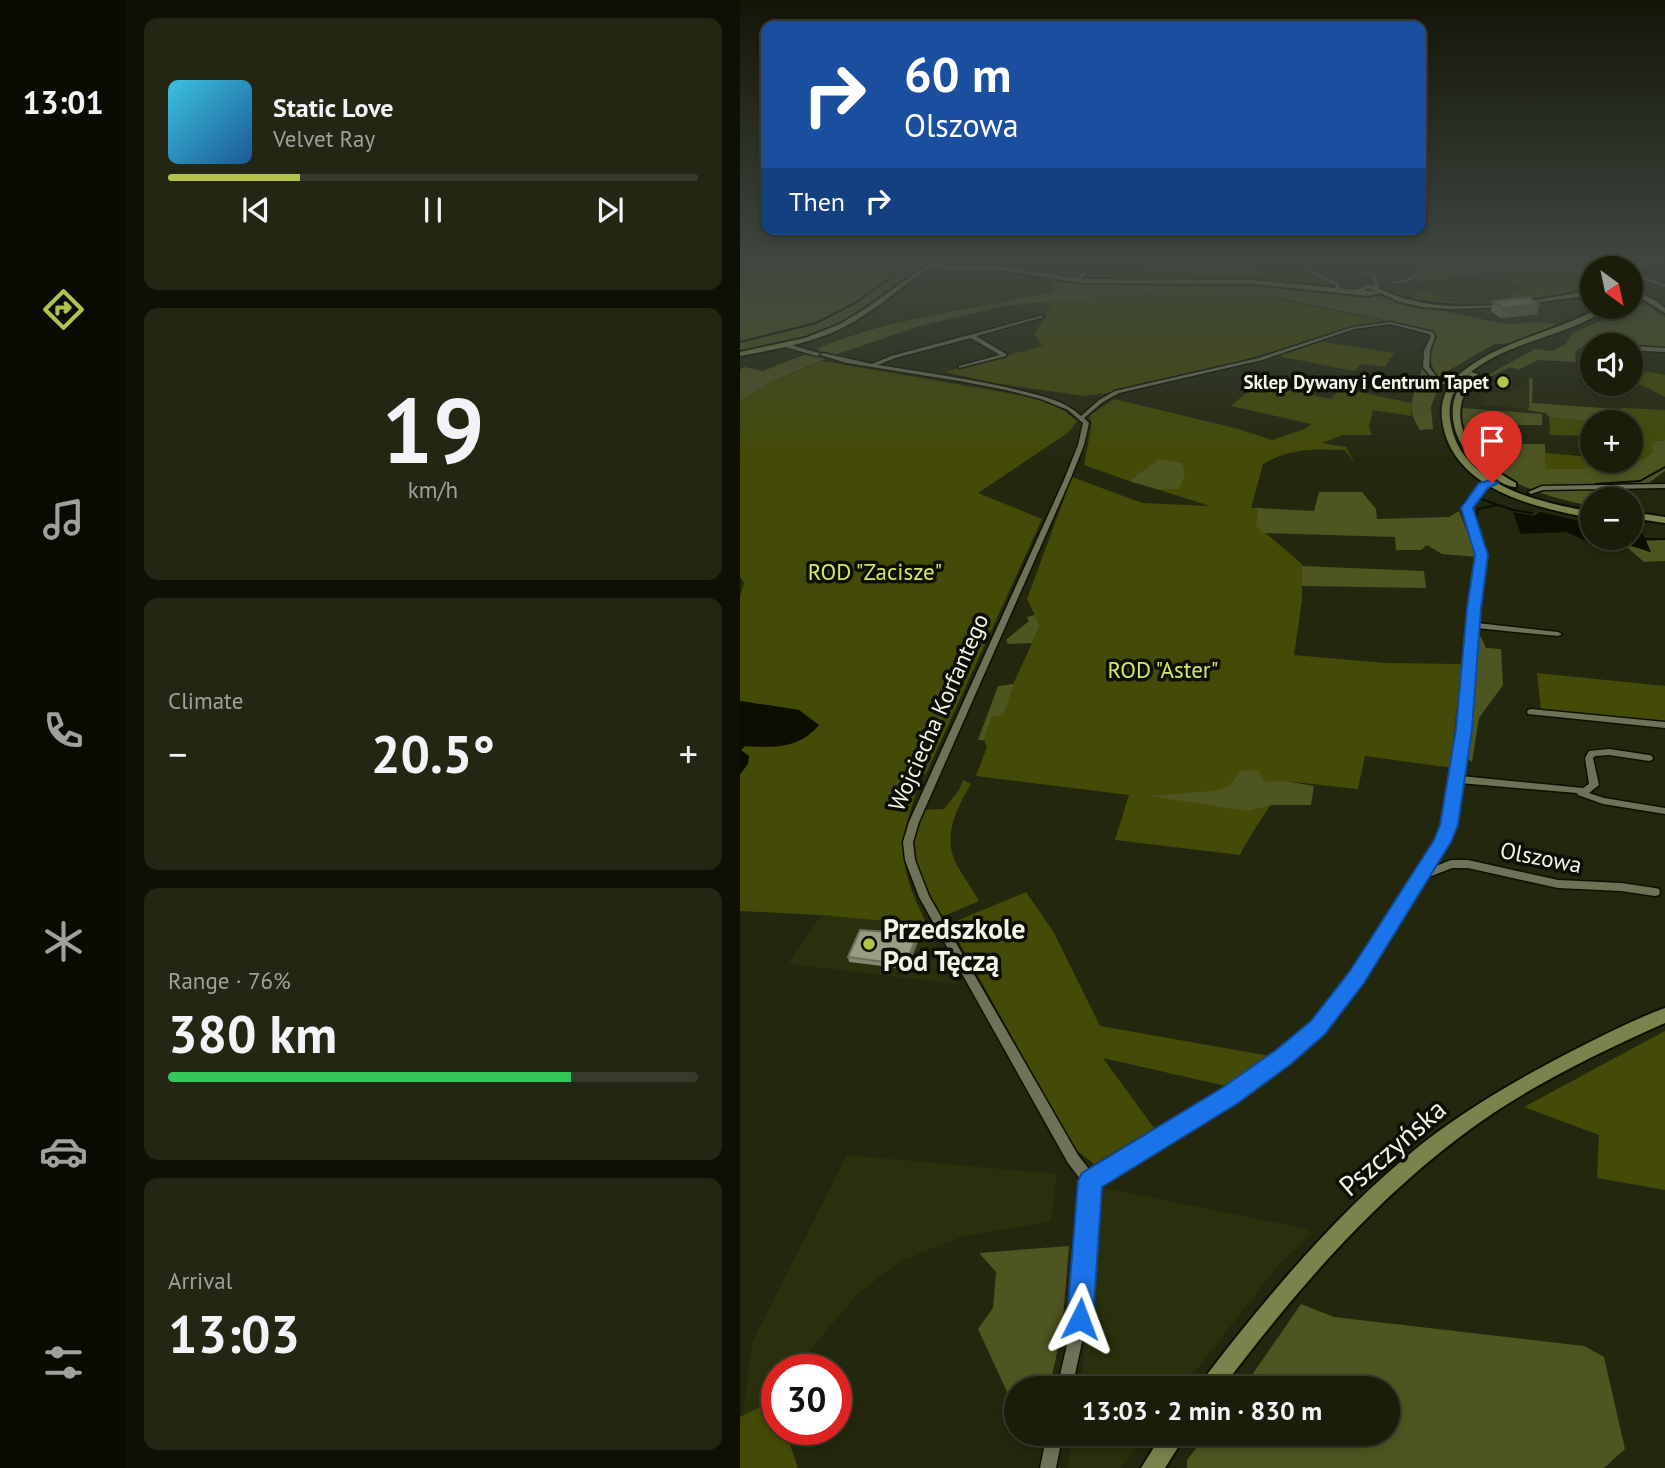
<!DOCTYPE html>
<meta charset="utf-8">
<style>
:root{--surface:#1a1d0a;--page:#232613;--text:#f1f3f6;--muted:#9fa29c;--line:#383b2b;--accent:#b3c24b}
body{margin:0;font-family:"PT Sans",sans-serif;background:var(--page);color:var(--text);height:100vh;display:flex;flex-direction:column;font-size:26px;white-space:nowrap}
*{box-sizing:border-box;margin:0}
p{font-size:23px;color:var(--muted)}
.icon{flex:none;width:38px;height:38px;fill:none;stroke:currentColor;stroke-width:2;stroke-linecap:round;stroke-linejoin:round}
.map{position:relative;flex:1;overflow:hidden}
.side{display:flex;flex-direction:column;gap:18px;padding:18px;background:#0e1006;width:614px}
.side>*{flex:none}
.top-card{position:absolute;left:21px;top:21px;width:665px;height:214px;border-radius:14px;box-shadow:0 4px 10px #0003,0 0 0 2px var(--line);background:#1a4fa0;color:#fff;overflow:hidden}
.needle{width:46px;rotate:147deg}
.fabs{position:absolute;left:840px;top:256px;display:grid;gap:14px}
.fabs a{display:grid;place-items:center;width:63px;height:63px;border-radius:50%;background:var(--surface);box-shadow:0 4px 10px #0003,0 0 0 2px var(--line);font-size:35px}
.speed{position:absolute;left:21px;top:1354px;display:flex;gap:14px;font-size:35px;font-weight:700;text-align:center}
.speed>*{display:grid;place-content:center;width:91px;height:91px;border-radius:50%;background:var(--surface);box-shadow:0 4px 10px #0003,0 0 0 2px var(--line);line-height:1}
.speed .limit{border:10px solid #d22;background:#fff;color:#111}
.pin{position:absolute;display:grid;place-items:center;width:60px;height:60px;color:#fff;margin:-72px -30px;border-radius:50% 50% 50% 0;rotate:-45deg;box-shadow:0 0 7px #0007}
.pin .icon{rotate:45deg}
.me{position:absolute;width:77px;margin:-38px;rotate:3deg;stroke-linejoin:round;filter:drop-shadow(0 0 5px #0008)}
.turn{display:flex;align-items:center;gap:24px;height:147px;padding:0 28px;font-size:32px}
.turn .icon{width:91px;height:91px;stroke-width:2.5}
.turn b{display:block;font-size:49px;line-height:60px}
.then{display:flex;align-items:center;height:66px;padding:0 28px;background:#0003;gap:14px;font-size:26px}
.big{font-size:52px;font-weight:800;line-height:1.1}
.side .tile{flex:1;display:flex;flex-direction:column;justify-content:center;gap:10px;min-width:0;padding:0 24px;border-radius:14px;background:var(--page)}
.side .dial{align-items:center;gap:0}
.dial b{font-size:91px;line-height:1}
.song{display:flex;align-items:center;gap:21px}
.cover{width:84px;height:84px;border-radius:10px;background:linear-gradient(135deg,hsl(190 70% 55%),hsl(210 70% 35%))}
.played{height:7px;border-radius:4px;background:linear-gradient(90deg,var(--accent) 25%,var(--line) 25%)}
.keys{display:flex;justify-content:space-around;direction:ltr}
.heat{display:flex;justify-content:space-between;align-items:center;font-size:38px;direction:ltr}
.charge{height:10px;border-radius:5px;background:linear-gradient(90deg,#34c759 76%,var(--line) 0)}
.trip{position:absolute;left:264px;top:1376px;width:396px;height:70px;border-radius:35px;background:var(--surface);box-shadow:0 4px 10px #0003,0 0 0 2px var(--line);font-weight:800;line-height:70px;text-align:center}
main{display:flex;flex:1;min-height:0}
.dock{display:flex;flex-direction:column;width:126px;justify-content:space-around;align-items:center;background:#0a0c04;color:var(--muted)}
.dock .icon{width:49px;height:49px}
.dock .selected{color:var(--accent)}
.dock b{font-size:32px;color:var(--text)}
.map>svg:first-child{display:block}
.built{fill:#2a2f0d}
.green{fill:#444b06}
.forest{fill:#4e5520}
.water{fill:#0b0e00}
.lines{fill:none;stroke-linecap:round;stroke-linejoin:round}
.stream{stroke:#0b0e00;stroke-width:2}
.street-casing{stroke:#0d1000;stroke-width:3}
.secondary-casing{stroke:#0d1000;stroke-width:4}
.street{fill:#6e7357;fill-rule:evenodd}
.secondary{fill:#7b834c;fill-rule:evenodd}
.wall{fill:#83876e}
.shaded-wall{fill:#6a6e5a}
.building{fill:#989d80;stroke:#6a6e5a;stroke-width:2}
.route{fill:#1a73e8;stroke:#114b97;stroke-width:2}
.poi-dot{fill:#b3c24b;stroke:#0d0f05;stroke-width:2.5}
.labels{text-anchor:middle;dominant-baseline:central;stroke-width:7;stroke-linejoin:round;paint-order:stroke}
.far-poi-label{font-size:19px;font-weight:bold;fill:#f2f5e5;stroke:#0d0f05;text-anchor:end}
.park-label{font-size:23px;fill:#d6e764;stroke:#0d0f05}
.street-label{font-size:23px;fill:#f2f5e5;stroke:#0d0f05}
.near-poi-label{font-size:28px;font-weight:bold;fill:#f2f5e5;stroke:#0d0f05;text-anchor:start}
.near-street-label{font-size:28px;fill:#f2f5e5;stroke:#0d0f05}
</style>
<main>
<nav class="dock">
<b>13:01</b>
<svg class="icon selected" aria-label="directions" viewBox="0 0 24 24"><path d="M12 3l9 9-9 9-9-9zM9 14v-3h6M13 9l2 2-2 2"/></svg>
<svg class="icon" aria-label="music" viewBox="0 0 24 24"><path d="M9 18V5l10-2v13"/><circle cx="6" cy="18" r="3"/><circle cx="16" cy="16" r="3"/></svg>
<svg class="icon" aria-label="phone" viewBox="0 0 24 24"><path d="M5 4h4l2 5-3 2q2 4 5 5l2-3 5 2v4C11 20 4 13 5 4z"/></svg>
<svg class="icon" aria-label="climate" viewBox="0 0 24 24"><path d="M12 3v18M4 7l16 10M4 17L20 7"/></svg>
<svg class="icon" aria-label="car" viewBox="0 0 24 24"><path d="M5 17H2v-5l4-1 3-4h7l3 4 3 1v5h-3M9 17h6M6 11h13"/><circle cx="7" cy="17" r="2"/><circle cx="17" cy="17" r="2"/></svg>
<svg class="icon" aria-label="filters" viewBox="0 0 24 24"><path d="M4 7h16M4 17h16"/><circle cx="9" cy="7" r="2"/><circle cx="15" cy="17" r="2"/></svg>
</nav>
<section class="side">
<div class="tile">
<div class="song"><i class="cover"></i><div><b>Static Love</b><p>Velvet Ray</p></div></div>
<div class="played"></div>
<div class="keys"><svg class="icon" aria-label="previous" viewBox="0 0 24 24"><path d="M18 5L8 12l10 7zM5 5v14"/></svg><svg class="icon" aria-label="pause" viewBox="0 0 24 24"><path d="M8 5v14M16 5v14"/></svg><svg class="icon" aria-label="next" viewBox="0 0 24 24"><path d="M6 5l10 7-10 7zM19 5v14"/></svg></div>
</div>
<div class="tile dial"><b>19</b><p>km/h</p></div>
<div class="tile"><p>Climate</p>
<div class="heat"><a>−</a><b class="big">20.5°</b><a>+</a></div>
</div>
<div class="tile"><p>Range · 76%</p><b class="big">380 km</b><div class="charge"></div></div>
<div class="tile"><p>Arrival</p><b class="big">13:03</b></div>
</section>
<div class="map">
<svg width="925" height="1468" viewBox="0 0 925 1468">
<rect width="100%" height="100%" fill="#23270d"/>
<!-- built -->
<path class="built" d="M500,260H564L573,265L530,274Z
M660,261L680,262L681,266L678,275L664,286V290L706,279L761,272L852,275V287L753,302L679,299L650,292L646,277Z
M216,270L311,279L315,291L159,321L122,330L76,349L66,343L116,323L190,274Z
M843,298L852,304L845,307L842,313L815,324L807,322L765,324L741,311Z
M788,382L789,409L741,405L746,393L772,392Z
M81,915L187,925L217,984L48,964Z
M107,1155L317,1174L311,1222L224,1236L159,1262L116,1296L53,1370H37V1389L22,1406L3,1416L12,1342Z
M360,1187L567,1229L572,1233L537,1267L442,1388H341L357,1195Z
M334,1433H408L381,1468H327Z"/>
<!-- green -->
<path class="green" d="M394,260H398L400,264L420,266L424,264L431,266L500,260L531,274L567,271L598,285L522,279H359L355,278L353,270L403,273L406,265L365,264H392Z
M786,274H799L808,280L816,279L813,275L852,280V283L842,279L852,283V289C792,304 739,307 678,300L672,297L679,292L677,290L713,299H682L736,302L774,299L765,295L779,292L786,296L792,294L780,290L779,286L784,283L779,284L764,277Z
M441,291L523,296L643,321C627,329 603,329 585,335C507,359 425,388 344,396L254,383L205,372L302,346L294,333L305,319L311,301Z
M577,341L654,353L645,367L621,364L614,371L538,356Z
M82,361L280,395L315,404L337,421L329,432L238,493L302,519L186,774L172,779L177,791C155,851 161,869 187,925L81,915L0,911V774L8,764L1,750L5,746C39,748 45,748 75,730L59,710L0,701V597L4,583L0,577V401L31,382Z
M891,369L925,375V397L904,386L888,383H891Z
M517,384L591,399L600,388L671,403V416L633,410L629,427L632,435H603L582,443L606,447L615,464L605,450C574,449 550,448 523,464L511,508H517L516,525L562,564V600L554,655L645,663L722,664L710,767L713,768L625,756L618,789L545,781C531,806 513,829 500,855L375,840L389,795L236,776L247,747L244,740L252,717L263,716L274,682L300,626L287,599L332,477L402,503L470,506L416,489L439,488L419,460L389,481L344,465L352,423L349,416L374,399L495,428L532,440L565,429L571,424L491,406Z
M881,408L925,410V440L915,441L914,451L897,464L862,463L838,469H806L805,453L852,457V460H891L893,445L891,422H879L876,412H881Z
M809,417L852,422V436L810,435Z
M797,673L925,686V723L801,711Z
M223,780L231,784C214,813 200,841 221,872C227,882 233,890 239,901L202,917L181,878L172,845L183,810L204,809L219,790Z
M286,892L313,931L360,1026L530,1056L490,1087L363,1058L414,1128L354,1164L335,1149L209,924Z
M925,1031V1190L857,1178L859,1135L784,1107Z
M22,1406L37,1416V1430H45L58,1468H0V1417Z"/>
<!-- forest -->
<path class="forest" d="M0,260H190L98,325L49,344L0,352Z
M683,260L775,262V260H802L804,267L852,268V274L764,271L680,282L674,279L680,275Z
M311,279L343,284L438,283L444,288C466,275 616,291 647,298C685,306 723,316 762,323C780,326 798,319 815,324C805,333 767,346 754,344L698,377C689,363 687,350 698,337L680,328L541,298L441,291L417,292L263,306L180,326L91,356L76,349C153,316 234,310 315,291Z
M906,304L925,317V349L891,347V345L845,344L835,352L836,362L798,360L778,370L770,367L742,381L739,380L795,349L812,351L826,344L833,333L887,309Z
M66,354L85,359L31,382L0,401V370L4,367L23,371Z
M682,368L700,384L691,407L693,429L680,430C662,402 677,397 682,368Z
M789,378L793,379L792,403L875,409L879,422H852L809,417L806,413L787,410L789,408Z
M723,408L802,414V425H744L749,444L755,454L774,455L771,444H805L806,469H838L862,463L896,464L914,451L911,446L915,441L925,440V471L910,482L907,489L855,490L874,499H852V506C805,498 712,471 723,408Z
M419,459L442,463L445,474L439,489H416L389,481Z
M579,492H622L636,509L637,519L709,517L719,511L737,557L702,554L687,545L681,550H656L655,537L523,533L516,525L517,508L574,511Z
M925,540V561L904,562L882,543L910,552L906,541Z
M562,566L684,571L686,588L562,586Z
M295,615L300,626L292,643L268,644L266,640L289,621L287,617Z
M734,637H741L746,648L761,649L763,685L739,718L732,762L725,757Z
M274,684L263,716L252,717L244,740H238L258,686Z
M518,770L524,782L545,781L574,786L571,805H532L507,811L410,796L472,791L488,787L501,771Z
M329,1246L322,1331L309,1388H276L275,1409L238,1329L253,1308L256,1272L239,1253Z
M561,1304L594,1317L844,1346L864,1357L885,1449L864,1468H447V1460L468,1433H648V1388H503Z"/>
<!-- water -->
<path class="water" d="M773,512L794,516L800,512L852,524V537H891V530L902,532L911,552L882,543L847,541L826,532L781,534Z
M0,701L59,710L79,725C58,750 33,747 5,746L1,750L9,756L8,764L0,774Z"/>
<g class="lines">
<!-- stream -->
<path class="stream" d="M0,342L76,323L115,303L165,268L167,260
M856,484L900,481L925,467
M738,498L773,510L792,513
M723,504L729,497
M735,520L738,509L756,505
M905,539H925"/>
<defs>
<path id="street" d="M350,260H354C350,271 345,280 332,281V279C343,276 346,270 350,260Z
M564,260H568L576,266L569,269L599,283L600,290H596L595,285L563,270V268L571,266Z
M594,260H599L636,275L640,288L636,289L632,277Z
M676,260H680L681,272C673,281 664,284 652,283V281C663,280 669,279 677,272Z
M897,260H901L902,276L925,284V287L898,278Z
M920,260H925V262Z
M300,316L304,317L236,336L266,354V356L219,368V366L260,355L231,338L155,358L138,365C186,373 235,379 282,391C303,396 325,401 341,416L359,400L375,391L519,358L613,327L650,322L693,332L695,336L690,351L689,367L700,381L716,384L713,386L696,383L683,367L684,351L691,336L689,334L650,324L614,329L522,360L379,393L363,402L344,418L349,423L344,445L330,480L179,822L173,842L175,860L189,896L338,1155L352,1173L486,1091L540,1053L574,1023L613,974L698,841L704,826L720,729L730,608L738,555L724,508L742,485L752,481L755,483L746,487L730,508L746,555L737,623L818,632L822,634L818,636L736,628L728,729L721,776L843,788L849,784L845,758L849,751L869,749L909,755L912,756L913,758L912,760L909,761L869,755L855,756L853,758L859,785L849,793L864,798L925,808V814L863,804L838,795L837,793L720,783L714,826L707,842L691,868L711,860H728L818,880L881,883L915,888L919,889L920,892L919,895L915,896L881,891L818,888L728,868H712L684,879L621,980L582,1031L548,1061L494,1099L356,1184L347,1319L332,1388H317L333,1319L343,1183L328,1163L179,897L165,860L163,842L169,822L324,480L338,445L343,423L328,410L301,399L266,390L225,382L107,363L80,355L83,353L132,364L151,356Z
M849,343L854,345H852V347L847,346L846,345Z
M47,344L79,353L80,354L77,356L45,347V345Z
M891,346L925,348V352L891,350Z
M925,484V488L803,490L791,494L788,492L802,486Z
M791,709L925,722V728L788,714L787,712L788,710Z
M307,1433H323L316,1468H300Z"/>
<path id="secondary" d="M200,260L203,262L200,265L266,267L340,279L512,280L617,290L628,284C640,288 651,295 663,298C721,316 794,301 852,290V297H836L765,307L709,309L683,307L660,302L640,293L629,296L512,284L340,283L266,271L198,269L194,267C167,280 144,304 118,319C82,342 41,348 0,356V352L65,338L100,324L125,309L191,262ZM628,288L635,291H624Z
M874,260H880L884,268H878Z
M891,288L916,301L925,308V313L891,292Z
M863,306H871C832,335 779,339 739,366C720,379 707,394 710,419C718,485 798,502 852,512V518C795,508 710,489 702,419C700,400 707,383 722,372C763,339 818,332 863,306Z
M731,372L738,374C697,419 734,460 776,483V487C767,487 759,481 751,476C716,452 696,406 731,372Z
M891,512L925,517V523L891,518Z
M925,1008V1023C867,1049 808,1077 755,1112C646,1185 561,1284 482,1388H459L462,1381C528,1295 598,1211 683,1143C731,1106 783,1076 838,1048C866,1034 895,1019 925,1008Z
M423,1433H447L425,1468H401Z"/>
</defs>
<!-- street casing -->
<use href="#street" class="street-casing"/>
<!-- secondary casing -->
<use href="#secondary" class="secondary-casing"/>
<!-- street -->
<use href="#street" class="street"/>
<!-- secondary -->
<use href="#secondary" class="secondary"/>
</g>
<!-- wall -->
<path class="wall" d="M753,301L797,314L761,318L751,311Z
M179,939L167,969L109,962L108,957Z"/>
<!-- shaded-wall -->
<path class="shaded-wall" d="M799,304L797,314L761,318L763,308Z
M178,934L179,939L167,969L165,965Z"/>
<!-- building -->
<path class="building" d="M789,297L799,304L763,308L753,301Z
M120,930L178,934L165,965L108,957Z"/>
<!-- sky -->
<linearGradient id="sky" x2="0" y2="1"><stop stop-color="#131507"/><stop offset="0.56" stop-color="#3f4740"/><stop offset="1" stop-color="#3f4740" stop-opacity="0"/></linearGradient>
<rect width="925" height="465" fill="url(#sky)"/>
<!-- route -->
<path class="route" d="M752,480L758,483L748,488L733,508L748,555L741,608L732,729L718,825L711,842L624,983L585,1034L551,1064L498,1103L362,1187L353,1319L349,1328L340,1332L331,1328L327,1319L338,1181L342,1173L482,1088L536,1050L571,1021L610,971L694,840L700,825L716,729L727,608L735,555L721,508L739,483Z"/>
<!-- markers -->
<g class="poi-dot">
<circle cx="763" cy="382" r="7"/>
<circle cx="129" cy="944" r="7"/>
</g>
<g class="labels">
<!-- far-poi labels -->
<g class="far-poi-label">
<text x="749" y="382">Sklep Dywany i Centrum Tapet</text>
</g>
<!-- park labels -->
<g class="park-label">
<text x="135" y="571">ROD "Zacisze"</text>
<text x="423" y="669">ROD "Aster"</text>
</g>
<!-- street labels -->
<g class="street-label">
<text transform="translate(198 712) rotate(-66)">Wojciecha Korfantego</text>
<text transform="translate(801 857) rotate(11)">Olszowa</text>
</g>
<!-- near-poi labels -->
<g class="near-poi-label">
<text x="143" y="928">Przedszkole<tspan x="143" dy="32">Pod Tęczą</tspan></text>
</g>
<!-- near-street labels -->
<g class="near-street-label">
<text transform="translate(652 1147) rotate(-41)">Pszczyńska</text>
</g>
</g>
</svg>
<div class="fabs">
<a><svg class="needle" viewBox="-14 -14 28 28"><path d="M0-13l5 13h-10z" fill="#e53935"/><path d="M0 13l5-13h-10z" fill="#9fa29c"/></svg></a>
<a><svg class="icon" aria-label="sound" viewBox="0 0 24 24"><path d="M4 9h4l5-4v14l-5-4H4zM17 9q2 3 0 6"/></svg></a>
<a>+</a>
<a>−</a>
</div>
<div class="speed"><div class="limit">30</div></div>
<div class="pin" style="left:752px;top:483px;background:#d93025"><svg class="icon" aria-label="arrive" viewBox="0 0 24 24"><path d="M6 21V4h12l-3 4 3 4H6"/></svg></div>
<svg class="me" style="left:340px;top:1319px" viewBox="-20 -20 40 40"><path d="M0-17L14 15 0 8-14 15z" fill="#1a73e8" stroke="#fff" stroke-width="4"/></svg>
<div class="trip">13:03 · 2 min · 830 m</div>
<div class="top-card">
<div class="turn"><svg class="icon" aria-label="right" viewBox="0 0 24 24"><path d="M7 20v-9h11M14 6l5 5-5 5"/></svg><div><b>60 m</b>Olszowa</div></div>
<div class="then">Then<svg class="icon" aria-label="right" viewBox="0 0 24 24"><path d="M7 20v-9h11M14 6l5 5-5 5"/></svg></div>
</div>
</div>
</main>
